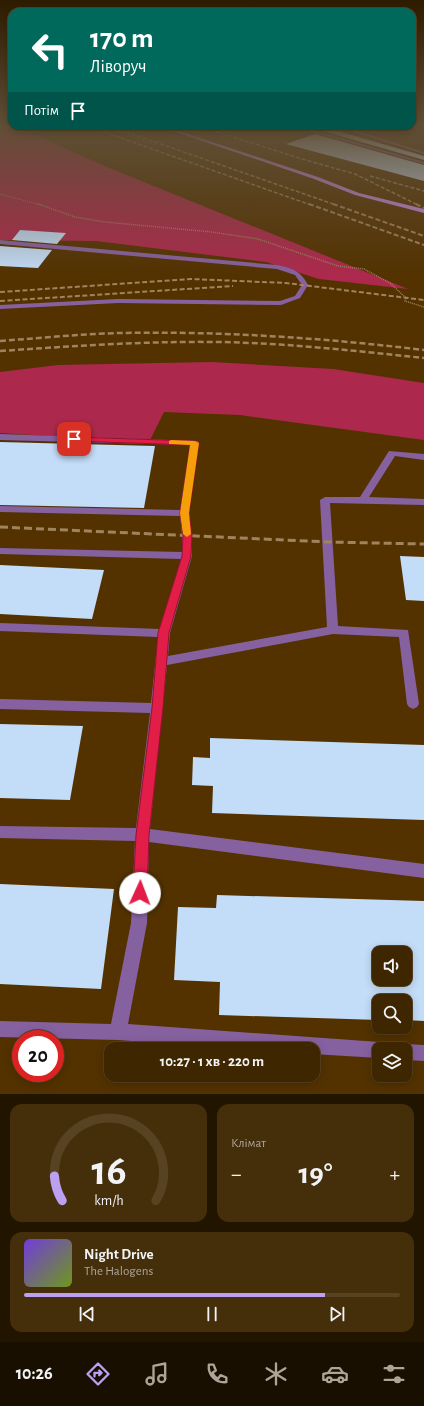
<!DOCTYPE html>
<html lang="uk">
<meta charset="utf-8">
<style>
:root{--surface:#3e2600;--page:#452e0a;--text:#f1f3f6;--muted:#ada599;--line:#574322;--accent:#bca0f2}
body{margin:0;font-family:"Alegreya Sans",sans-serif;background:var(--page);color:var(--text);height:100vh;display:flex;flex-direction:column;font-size:15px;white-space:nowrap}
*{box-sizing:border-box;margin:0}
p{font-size:13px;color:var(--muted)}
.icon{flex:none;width:22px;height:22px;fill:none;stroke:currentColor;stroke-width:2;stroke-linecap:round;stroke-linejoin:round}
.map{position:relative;height:1094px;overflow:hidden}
.details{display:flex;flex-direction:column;gap:10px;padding:10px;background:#221500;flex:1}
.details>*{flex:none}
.top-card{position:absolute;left:8px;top:8px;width:408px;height:122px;border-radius:12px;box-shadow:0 2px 10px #0003,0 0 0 1px var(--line);background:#00695c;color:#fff;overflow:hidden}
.buttons{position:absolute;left:372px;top:946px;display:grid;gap:8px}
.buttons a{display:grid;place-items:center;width:40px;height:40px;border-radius:8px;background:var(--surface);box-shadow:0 2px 10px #0003,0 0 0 1px var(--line);font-size:20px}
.speed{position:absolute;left:12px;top:1030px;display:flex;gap:8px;font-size:20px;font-weight:700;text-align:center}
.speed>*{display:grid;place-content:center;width:52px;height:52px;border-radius:50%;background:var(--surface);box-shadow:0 2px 10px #0003,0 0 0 1px var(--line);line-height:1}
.speed .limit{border:6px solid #d22;background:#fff;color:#111}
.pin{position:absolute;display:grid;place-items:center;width:34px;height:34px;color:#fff;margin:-17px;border-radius:8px;box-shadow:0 2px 6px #0006}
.me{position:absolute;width:44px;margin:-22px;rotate:2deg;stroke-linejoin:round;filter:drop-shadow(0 0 3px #0008)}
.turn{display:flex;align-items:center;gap:14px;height:84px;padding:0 16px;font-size:18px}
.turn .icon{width:52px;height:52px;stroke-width:2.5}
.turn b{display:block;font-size:28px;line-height:34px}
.then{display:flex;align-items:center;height:38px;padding:0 16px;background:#0003;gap:8px;font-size:15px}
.big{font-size:30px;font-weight:600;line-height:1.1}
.details .widget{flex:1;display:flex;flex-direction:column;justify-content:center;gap:6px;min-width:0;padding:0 14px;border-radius:12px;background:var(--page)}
.details .dial{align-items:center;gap:0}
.dial svg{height:104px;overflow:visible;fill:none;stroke:var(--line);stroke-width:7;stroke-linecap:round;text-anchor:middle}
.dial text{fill:var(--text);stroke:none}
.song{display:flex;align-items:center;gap:12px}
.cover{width:48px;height:48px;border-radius:6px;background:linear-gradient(135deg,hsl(260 70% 55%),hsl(80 70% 35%))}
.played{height:4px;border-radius:2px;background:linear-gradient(90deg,var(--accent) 80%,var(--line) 80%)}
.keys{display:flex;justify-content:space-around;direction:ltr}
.heat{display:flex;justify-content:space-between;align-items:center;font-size:22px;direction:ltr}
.details .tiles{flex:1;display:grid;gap:10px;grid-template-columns:1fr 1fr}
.widget:last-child{grid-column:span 2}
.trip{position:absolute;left:104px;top:1042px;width:216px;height:40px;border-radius:12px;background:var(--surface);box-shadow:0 2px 10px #0003,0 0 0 1px var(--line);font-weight:600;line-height:40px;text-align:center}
.menu{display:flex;height:64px;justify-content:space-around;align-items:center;background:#190f00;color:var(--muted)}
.menu .icon{width:28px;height:28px}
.menu .current{color:var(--accent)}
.menu b{font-size:18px;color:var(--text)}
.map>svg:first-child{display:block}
.forest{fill:#ac294d}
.building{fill:#c3dcf7;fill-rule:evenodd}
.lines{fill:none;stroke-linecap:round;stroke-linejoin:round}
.path-far1{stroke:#9f835e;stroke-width:1;stroke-dasharray:1 1;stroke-linecap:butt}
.path{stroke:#9f835e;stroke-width:1.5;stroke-dasharray:1 1;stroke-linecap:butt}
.minor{fill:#8661a0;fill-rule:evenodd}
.major{fill:#c88cf2;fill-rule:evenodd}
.rail-far3{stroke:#9f845f;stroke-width:1.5;stroke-dasharray:4 2;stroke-linecap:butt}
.rail-far2{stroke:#9f845f;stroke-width:2;stroke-dasharray:5 2.5;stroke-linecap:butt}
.rail-far1{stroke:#9f845f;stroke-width:2.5;stroke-dasharray:6 3;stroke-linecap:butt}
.rail{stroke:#9f845f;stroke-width:3;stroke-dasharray:8 4;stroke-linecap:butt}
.route{fill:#e11d48;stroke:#92132f}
.slow{fill:#f59e0b}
</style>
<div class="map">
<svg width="424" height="1094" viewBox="0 0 424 1094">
<rect width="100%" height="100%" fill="#533200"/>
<!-- forest -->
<path class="forest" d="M0,123L12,124V126H16L102,165L408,289L319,279L266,262L96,241L0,240Z
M212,362L333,369L424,383V440L240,415L164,412L149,442L0,433V372L58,365Z"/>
<!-- building -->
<path class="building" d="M331,129L424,156V160L323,131Z
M315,134L424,165V181L286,144Z
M20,230L66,233L57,244L12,240Z
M0,246L52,250L38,268L0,266Z
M0,442L155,446L144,508L0,505Z
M400,556L424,557V601L406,600Z
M0,565L104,570L92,619L0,614Z
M0,724L83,726L70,800L0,798Z
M210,738L424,745V820L212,813L213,786L192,785L193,757L210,758Z
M0,884L114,889L101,989L0,984Z
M217,895L424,901V1021L405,1020V1001H379V1020L219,1015L220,982L174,980L178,907L216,908ZM379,953H405V979H379Z"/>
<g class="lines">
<!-- path-far1 -->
<path class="path-far1" d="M102,126L155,145
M0,194L41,205"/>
<!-- path -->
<path class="path" d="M38,204L75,217L105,222L212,232L258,239L338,266L364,269L390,283L406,298L405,301L424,307"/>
<!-- minor -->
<path class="minor" d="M11,125V127L0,129V127Z
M292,126H299L424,162V164Z
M335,126H341L424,152V154Z
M0,240L277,265C292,268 301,271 308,285L300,298L281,305L118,303L0,309V305L118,299L280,301L295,296L302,285L295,275L277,269L0,244Z
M0,434L198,441L199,443L189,513L192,535V556L170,633L168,656L327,627L320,500L325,497H360L389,451L424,454V460L395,456L369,497L424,499V505L330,503L338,626L408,630L419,704L417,707L413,709L409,707L407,704L399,637L333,634L167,665L150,829L424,864V878L149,842L147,923L128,1024L379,1042L385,1044L387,1049H379V1058L313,1054V1049H243L118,1040L0,1037V1021L111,1024L131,923L135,841L0,838V826L136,828L150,713L0,709V699L151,703L158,637L0,631V623L160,629L181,559L0,554V548L182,552V535L180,516L0,512V506L180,510L190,445L0,440Z
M405,1044L424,1045V1061L405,1060V1049H398L399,1046Z"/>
<!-- major -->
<path class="major" d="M158,126H164L318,177L359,193L424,209V213L355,195L314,179Z"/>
<!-- rail-far3 -->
<path class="rail-far3" d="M87,126L311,205
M109,126L336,205
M199,126L302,159L355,174L418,205
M370,176L424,191"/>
<!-- rail-far2 -->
<path class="rail-far2" d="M309,204L424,245
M333,204L424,236
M416,204L424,208
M0,292L191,279L286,283L424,300
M0,301L233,286"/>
<!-- rail-far1 -->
<path class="rail-far1" d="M0,341C40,338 81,334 121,333C222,331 324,338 424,350
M0,351C73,346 145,341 218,342C287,343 356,351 424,358"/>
<!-- rail -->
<path class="rail" d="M0,527L328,542L424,544"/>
</g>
<!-- sky -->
<linearGradient id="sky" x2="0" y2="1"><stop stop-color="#2e1c00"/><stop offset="0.45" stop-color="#604f37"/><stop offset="1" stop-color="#604f37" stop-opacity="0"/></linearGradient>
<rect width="424" height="276" fill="url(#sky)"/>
<!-- route -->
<path class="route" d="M72,437L195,441L199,443L189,513L192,535L191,556L169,633L163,708L149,835L147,893L145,898L140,900L135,898L133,893L136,835L152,708L158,633L182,556L183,535L180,513L190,445L74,441H72Z"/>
<!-- slow -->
<path class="slow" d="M171,440L195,441L199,443L189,513L191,534L187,537L183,534L180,513L190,445L169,444V441Z"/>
</svg>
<div class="buttons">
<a><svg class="icon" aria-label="sound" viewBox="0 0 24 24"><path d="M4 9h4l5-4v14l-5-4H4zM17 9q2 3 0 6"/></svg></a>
<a><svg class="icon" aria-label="search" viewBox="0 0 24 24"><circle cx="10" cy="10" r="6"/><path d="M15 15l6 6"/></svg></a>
<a><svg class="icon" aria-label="layers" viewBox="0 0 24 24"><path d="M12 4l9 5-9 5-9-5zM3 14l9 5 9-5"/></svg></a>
</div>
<div class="speed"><div class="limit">20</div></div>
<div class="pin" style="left:74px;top:439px;background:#d93025"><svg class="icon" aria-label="arrive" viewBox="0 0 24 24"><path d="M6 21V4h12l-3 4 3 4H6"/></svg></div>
<svg class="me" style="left:140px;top:893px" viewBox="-20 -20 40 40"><circle r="19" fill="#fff"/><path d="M0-13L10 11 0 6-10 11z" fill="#e11d48"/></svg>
<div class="trip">10:27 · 1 хв · 220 m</div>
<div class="top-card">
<div class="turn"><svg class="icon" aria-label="left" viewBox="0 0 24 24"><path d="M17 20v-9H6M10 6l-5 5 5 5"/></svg><div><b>170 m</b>Ліворуч</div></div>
<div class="then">Потім<svg class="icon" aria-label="arrive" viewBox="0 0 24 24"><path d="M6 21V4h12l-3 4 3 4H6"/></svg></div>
</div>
</div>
<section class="details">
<div class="tiles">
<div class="widget dial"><svg viewBox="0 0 100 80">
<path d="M14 69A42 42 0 1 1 86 69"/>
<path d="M14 69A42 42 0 0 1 8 50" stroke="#bca0f2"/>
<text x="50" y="56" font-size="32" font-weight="700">16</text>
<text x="50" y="72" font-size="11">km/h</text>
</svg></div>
<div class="widget"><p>Клімат</p>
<div class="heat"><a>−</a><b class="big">19°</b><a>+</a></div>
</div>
<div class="widget">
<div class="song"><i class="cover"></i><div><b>Night Drive</b><p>The Halogens</p></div></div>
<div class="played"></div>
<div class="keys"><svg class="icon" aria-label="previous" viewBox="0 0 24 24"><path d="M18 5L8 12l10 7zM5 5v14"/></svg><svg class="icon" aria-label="pause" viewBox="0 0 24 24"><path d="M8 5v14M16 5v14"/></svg><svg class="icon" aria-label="next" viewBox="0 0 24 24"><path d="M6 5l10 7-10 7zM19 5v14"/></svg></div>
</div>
</div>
</section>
<nav class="menu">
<b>10:26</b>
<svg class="icon current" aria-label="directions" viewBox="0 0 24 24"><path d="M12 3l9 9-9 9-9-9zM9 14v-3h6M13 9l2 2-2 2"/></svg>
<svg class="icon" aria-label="music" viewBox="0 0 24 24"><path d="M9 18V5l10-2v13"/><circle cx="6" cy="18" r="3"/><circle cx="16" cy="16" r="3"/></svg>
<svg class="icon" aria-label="phone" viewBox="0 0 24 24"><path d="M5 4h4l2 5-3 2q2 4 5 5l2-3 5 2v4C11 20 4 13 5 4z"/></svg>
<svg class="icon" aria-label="climate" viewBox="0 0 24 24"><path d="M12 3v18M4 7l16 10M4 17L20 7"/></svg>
<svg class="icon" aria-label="car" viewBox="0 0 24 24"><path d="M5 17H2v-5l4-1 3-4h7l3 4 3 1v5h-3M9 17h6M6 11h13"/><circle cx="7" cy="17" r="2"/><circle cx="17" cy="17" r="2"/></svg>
<svg class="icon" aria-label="filters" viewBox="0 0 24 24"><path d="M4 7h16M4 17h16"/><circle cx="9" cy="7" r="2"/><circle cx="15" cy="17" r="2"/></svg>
</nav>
